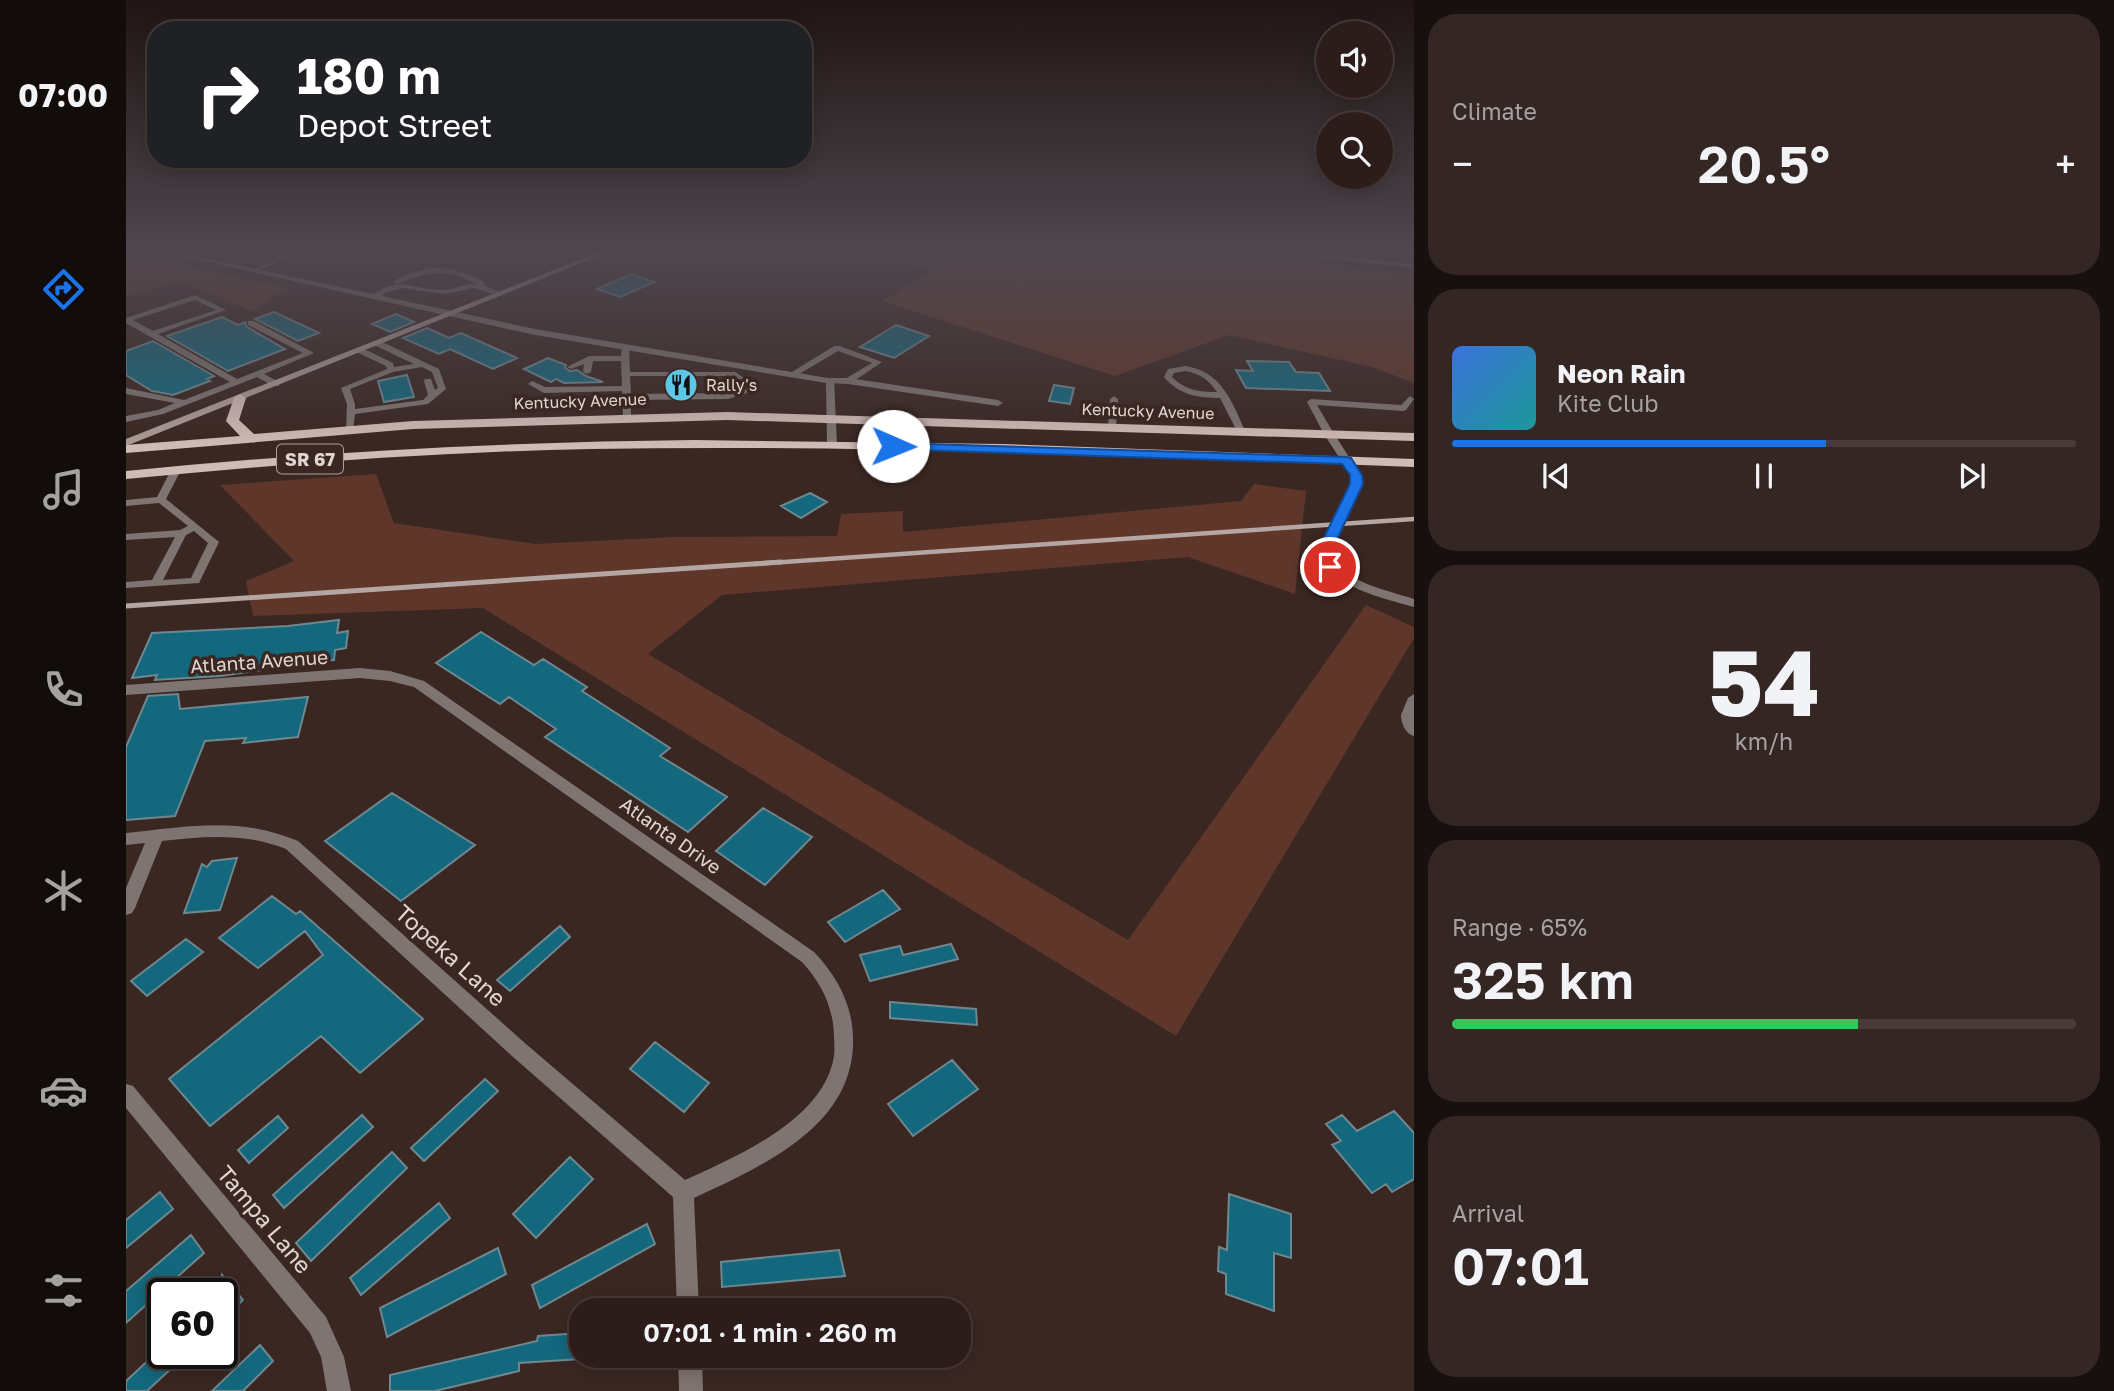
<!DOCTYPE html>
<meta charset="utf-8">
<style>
:root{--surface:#2c1d1a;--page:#342623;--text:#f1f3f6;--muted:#a6a2a2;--line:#483b39;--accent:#1a73e8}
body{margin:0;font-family:"Golos Text",sans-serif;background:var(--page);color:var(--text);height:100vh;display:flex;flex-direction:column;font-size:26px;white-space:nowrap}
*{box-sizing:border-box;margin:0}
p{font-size:23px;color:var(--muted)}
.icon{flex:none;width:38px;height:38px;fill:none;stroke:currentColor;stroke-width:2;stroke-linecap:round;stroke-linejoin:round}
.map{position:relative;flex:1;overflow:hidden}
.sheet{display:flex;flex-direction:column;gap:14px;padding:14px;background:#18100e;width:700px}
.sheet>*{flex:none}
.banner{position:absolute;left:21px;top:21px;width:665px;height:147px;border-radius:28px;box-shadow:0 4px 18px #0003,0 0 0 2px var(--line);background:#202124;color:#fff;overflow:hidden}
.buttons{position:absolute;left:1190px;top:21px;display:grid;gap:14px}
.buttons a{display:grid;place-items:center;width:77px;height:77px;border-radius:50%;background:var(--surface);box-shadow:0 4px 18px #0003,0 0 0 2px var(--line);font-size:35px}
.speed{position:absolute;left:21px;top:1278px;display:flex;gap:14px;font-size:35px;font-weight:700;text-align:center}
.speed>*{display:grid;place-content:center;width:91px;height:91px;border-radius:50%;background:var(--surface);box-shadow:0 4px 18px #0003,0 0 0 2px var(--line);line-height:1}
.speed .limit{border:4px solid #111;border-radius:10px;background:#fff;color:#111}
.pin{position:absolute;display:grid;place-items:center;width:60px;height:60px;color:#fff;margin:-30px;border:4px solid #fff;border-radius:50%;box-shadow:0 2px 7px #0007}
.me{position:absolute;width:77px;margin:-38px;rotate:91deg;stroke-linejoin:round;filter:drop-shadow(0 0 5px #0008)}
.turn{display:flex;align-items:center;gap:24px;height:147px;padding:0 35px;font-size:32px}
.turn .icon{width:91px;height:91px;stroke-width:2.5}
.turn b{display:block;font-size:49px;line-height:60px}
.big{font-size:52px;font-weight:600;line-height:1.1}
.sheet .tile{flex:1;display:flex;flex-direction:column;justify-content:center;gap:10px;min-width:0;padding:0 24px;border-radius:28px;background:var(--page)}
.sheet .dial{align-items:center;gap:0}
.dial b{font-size:91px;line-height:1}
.song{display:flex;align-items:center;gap:21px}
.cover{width:84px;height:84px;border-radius:10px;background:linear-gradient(135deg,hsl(220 70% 55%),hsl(180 70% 35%))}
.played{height:7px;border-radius:4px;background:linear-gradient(90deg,var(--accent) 60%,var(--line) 60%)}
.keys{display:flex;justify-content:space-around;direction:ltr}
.heat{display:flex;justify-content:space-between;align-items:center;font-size:38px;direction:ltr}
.charge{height:10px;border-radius:5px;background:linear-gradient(90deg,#34c759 65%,var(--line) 0)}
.trip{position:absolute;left:443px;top:1298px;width:402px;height:70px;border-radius:28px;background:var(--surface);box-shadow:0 4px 18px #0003,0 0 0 2px var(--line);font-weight:600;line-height:70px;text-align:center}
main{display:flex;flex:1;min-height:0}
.tabs{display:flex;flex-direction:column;width:126px;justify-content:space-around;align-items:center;background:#120c0a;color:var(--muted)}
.tabs .icon{width:49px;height:49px}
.tabs .selected{color:var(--accent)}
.tabs b{font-size:32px;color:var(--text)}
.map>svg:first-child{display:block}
.green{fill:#5f362a}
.building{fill:#14687e;stroke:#6f878f;stroke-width:2}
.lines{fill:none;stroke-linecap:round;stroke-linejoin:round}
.service{fill:#7e7471;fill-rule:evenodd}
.minor{fill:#7e7471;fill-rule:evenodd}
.tertiary{fill:#7e7471;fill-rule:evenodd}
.secondary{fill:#ac9c97;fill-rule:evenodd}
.primary{fill:#d0bbb5;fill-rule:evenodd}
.rail-far1{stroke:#b5a6a3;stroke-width:4.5}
.rail{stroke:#b5a6a3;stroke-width:5}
.route{fill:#1a73e8;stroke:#114b97;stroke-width:2}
.labels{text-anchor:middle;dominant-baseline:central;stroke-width:7;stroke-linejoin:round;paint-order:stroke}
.far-poi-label{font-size:16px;fill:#e1d4d1;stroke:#3a2722;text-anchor:start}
.far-street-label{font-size:16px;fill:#e1d4d1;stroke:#3a2722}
.shield{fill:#3a2722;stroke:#afa09c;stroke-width:2}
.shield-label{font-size:18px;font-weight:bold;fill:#e1d4d1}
.street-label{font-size:19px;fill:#e1d4d1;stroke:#3a2722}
.near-street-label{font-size:23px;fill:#e1d4d1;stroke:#3a2722}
</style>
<main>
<nav class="tabs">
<b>07:00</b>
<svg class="icon selected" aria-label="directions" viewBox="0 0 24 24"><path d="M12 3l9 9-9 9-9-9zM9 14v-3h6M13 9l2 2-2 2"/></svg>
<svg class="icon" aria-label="music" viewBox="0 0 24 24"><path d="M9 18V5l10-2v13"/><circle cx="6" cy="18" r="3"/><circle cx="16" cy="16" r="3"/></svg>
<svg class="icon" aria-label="phone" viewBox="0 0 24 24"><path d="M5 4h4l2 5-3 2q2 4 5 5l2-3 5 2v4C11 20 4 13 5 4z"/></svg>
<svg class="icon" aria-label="climate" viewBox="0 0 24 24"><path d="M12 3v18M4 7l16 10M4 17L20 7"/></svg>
<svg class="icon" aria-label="car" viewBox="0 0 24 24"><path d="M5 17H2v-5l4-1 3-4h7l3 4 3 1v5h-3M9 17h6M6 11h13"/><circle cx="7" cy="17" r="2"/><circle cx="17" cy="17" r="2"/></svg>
<svg class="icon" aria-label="filters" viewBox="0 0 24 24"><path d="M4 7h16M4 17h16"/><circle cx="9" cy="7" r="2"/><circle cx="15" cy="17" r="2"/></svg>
</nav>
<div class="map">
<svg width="1288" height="1391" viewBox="0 0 1288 1391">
<rect width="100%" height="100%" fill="#3a2722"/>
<!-- green -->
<path class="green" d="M0,252H106L45,262L160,288L127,312L55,281L0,297Z
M325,252H417L380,266Z
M735,252H1092L1288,275V383L1246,367L1103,335L989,376L756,301L807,271Z
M250,474L268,523L409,544L546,537L711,536L715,514L777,511V532L1115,501L1128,484L1180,491L1169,594L1062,557L596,595L522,654L1002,940L1240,605L1288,627V638L1050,1036L357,608L127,616L120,581L168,561L94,485Z"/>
<!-- building -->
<path class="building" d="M506,274L528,282L494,297L471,289Z
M148,312L193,333L172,341L129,319Z
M270,314L288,322L264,332L246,324Z
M96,317L112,325L119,322L121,327L159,349L102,371L41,336Z
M770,325L803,336L768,358L734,347Z
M301,328L323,338L335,333L391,358L367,369L324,349L313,354L277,338Z
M27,341L88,376L81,379L84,381L47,395L26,391L0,375V351Z
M422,358L440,365L439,368L444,371L451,370L460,376L477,382L438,383L430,379L425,382L398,369Z
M1121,361L1163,362L1170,372L1193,373L1204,391L1120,388L1110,370L1127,371Z
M281,375L288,397L258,402L252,381Z
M928,385L948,388L944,404L923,401Z
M684,493L701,502L675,518L655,506Z
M213,620L211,633L222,631L220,648L209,650L208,660L137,665L136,670L94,676L29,680L31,675L6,678L26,633L162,626Z
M355,632L408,665L417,659L461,687L456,691L544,748L534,756L601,797L562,832L419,737L430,729L383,697L374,704L310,663Z
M52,694L54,709L182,697L172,737L117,743L120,738L79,741L49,816L0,820V747L22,696Z
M266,793L349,845L275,901L199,841Z
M637,808L686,837L639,885L590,851Z
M111,858L94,910L58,913L76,864L81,867L86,861Z
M757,890L774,909L719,942L702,922Z
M146,896L170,914L174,911L297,1019L234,1073L195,1036L84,1126L43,1079L197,955L179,931L132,968L93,938Z
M434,926L444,937L384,991L371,980Z
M60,939L77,952L21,996L5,981Z
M825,944L832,959L744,981L734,955L774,946L777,955Z
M764,1002L850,1009L851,1025L764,1018Z
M529,1042L583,1083L558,1112L504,1069Z
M826,1060L852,1089L787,1136L762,1104Z
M359,1079L372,1091L298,1161L285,1148Z
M1268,1111L1288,1133V1179L1266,1192L1260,1184L1246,1193L1206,1145L1215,1141L1200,1124L1216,1115L1231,1131Z
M236,1115L247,1127L158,1208L147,1195Z
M152,1116L162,1128L123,1163L112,1150Z
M266,1152L281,1168L185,1261L170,1243Z
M444,1157L467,1179L410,1238L387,1214Z
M34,1192L47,1209L0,1248V1220Z
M1103,1194L1165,1214V1258L1148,1253V1311L1100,1294V1274L1092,1271L1093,1247L1101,1250Z
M313,1203L324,1218L235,1295L224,1278Z
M521,1224L529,1244L414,1308L406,1285Z
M65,1235L78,1253L0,1323V1291Z
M372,1248L380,1274L261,1337L254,1308Z
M713,1250L719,1276L596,1287L595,1262Z
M96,1275L117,1300L96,1320Z
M455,1333V1359L393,1363V1371L309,1391H264V1375L411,1341L412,1336Z
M134,1345L147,1361L117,1391H86Z
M30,1353H62L21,1391H0V1381Z"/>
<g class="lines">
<!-- service -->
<path class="service" d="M165,252H173L130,272L125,271Z
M1158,252H1177L1288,264V268L1161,254Z
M303,268C323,267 340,272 358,282V285L378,294L374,296L348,288L318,294L276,288L262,292L251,299L244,297C274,274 285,290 316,290C327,290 338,283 350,284C319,266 302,272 271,284L267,282L279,275Z
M69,295L100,310L32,334L111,379L177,353L122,325V321H128L188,353L138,374L153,382V386H147L131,377L37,414L0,422V416L32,410L49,403L0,394V388L58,400L104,382L0,323V318ZM69,300L90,310L27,331L7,320Z
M248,341H254L313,369L320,389L302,404L229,414L227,429L220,431L221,404L215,388L261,369L260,366L230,352V348H236L267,363L268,367L288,364L248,345ZM296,367L306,372L312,388L309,390L305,379H299L298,381L302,395L297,400L229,409V404L224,389L267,372Z
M708,346H714L756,362L725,383H719V379L746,363L712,351L668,377L661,375Z
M496,347L503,349L504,372H609L621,380V393L602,399L505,400V417L501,420L497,417L496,391L418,393L402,384L406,381L419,387L496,386L495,361H467L465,372L461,374L457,372L458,364L445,369L441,367L463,356H495ZM504,376H607L613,381V391L602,393L505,394Z
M1059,366C1095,371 1106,401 1119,431L1118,433L1111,431L1094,398C1072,398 1053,395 1038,377L1042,369ZM1059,371C1073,373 1083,380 1091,392C1073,392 1059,390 1046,377L1048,373Z
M988,396L992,399L990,427L986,430L982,427L984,399Z
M1284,396L1288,399L1280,410L1277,411L1191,405L1208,434L1203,437L1198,434L1181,402L1185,399L1275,405Z
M50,467L55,470L40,499L93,542L73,583L0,588V582L26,580L49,537L0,540V534L54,530L62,526L33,503L0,506V500L31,497L45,470ZM68,531L82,543L65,578L37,580L60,535Z
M1288,694V736C1280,734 1275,724 1275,715L1282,698Z"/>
<!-- minor -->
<path class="minor" d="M705,378H722L872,400L877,403L872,406L722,384L702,383L700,381Z
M1203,431L1207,432L1235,476V482L1203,554C1217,582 1261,590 1288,599V607C1255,598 1207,587 1191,554L1225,482V476L1198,434Z
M234,668L264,671L298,681L688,952C711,976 726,1004 727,1037C730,1126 636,1166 568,1198L573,1311H551L547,1197L386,1056L160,849C120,833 79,836 36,841L9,908L6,913L0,915V888L19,843L0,845V833C61,827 113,816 172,841L400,1044L559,1180C611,1156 698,1120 708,1056C709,1050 708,1042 708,1035C707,1006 695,983 676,962L288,687L264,681L234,678L0,695V685Z
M0,1084L7,1086L200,1317L218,1357L225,1391H201L195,1357L184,1333L0,1108Z
M552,1356H576L577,1391H553Z"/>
<!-- tertiary -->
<path class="tertiary" d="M37,252H51L409,329L708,379L711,445L706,448L701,445L700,383L409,335Z"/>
<!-- secondary -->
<path class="secondary" d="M473,252H483L0,446V439Z"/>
<!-- primary -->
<path class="primary" d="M114,394L120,398L113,420L128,434L287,421L601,412L1288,433V441L601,420L287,429L0,453V445L114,436L100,421L108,398Z
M568,440L877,444L1288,459V467C1014,457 740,444 465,449C310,452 155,464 0,479V471C189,452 378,442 568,440Z"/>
<!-- rail-far1 -->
<path class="rail-far1" d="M629,564L1288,519"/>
<!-- rail -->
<path class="rail" d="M0,606L655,562"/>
</g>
<!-- sky -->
<linearGradient id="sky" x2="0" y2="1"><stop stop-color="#201513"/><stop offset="0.56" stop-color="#4f474f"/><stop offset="1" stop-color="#4f474f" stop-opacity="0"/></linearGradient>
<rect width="1288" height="447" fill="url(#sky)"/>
<!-- route -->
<path class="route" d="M767,443L1220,457L1225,458L1236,475L1237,484L1204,554L1211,567L1204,572L1199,570L1190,554L1224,484V475L1216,464L763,449L761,446Z"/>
<!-- icons -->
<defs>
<symbol id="restaurant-disc" viewBox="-11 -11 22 22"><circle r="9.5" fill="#5cc7e7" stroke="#3a2722"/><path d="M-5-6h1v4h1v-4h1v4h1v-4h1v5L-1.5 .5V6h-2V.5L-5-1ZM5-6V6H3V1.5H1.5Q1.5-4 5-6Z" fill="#111"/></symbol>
</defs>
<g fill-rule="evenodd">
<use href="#restaurant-disc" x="536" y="366" width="38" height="38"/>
</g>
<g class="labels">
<!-- far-poi labels -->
<g class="far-poi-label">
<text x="580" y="385">Rally's</text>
</g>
<!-- far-street labels -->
<g class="far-street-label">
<text transform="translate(454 401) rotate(-2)">Kentucky Avenue</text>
<text transform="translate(1022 411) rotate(2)">Kentucky Avenue</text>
</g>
<!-- shield labels -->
<rect class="shield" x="151" y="444.5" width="66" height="29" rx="5"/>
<g class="shield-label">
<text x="184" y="459">SR 67</text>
</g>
<!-- street labels -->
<g class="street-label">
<text transform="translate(133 661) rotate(-4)">Atlanta Avenue</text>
<text transform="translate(545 835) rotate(35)">Atlanta Drive</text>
</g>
<!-- near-street labels -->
<g class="near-street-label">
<text transform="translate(325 955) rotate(42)">Topeka Lane</text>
<text transform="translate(139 1219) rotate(50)">Tampa Lane</text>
</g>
</g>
</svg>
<div class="buttons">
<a><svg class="icon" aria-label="sound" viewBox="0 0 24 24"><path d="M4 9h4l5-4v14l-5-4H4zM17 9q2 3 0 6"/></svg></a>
<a><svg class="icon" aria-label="search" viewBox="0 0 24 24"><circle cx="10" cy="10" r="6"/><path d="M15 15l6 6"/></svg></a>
</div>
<div class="speed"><div class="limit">60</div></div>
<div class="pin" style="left:1204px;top:567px;background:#d93025"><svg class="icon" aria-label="arrive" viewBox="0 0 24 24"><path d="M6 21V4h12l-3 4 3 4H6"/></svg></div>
<svg class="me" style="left:767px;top:446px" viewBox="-20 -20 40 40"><circle r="19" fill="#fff"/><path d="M0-13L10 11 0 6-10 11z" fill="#1a73e8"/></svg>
<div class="trip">07:01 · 1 min · 260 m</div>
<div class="banner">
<div class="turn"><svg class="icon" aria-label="right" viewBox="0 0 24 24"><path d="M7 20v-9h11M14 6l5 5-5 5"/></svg><div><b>180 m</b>Depot Street</div></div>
</div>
</div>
<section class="sheet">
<div class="tile"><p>Climate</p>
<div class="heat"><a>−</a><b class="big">20.5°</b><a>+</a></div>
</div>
<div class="tile">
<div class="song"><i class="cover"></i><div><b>Neon Rain</b><p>Kite Club</p></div></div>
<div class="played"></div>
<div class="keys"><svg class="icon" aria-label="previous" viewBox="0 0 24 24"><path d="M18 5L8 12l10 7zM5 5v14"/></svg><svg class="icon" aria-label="pause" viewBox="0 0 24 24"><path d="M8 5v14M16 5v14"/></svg><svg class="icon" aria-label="next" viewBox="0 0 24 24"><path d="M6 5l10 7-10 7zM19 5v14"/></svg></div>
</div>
<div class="tile dial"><b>54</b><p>km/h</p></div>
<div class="tile"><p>Range · 65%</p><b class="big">325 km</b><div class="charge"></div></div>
<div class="tile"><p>Arrival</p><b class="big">07:01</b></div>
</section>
</main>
